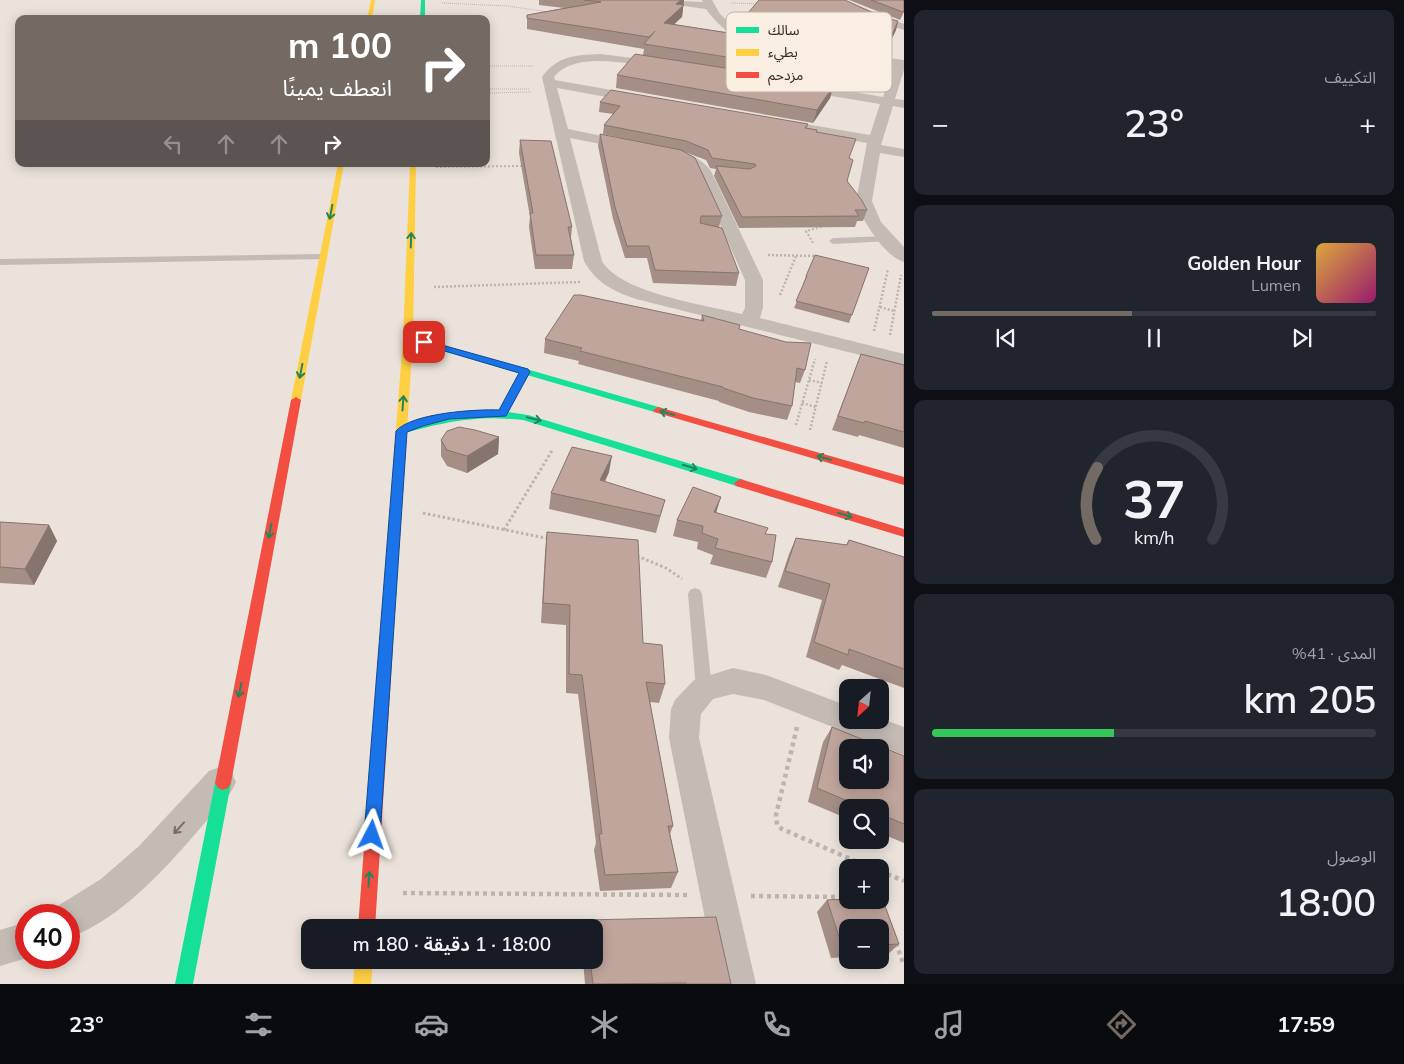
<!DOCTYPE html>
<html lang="ar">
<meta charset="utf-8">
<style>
:root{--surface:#171b24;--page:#20242c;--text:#f1f3f6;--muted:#9ea1a6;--line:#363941;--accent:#736a64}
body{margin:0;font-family:Mulish,"Noto Sans Arabic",sans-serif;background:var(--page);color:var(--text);direction:rtl;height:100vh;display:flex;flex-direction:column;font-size:19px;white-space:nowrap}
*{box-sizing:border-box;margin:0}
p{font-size:16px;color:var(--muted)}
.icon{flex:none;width:28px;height:28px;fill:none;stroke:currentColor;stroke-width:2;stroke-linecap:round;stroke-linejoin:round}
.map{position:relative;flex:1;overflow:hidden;direction:ltr}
.side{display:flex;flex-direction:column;gap:10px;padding:10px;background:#0d0f14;width:500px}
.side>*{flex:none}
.top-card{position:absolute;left:15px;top:15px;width:475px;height:152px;border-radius:10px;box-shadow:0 2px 12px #0003;direction:rtl;background:#736a64;color:#fff;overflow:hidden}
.needle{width:32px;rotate:207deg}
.buttons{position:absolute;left:839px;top:679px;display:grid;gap:10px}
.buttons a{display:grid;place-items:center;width:50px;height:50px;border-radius:10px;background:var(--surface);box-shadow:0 2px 12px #0003;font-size:25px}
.speed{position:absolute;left:15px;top:904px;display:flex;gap:10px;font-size:25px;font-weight:700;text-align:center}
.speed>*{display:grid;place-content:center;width:65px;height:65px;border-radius:50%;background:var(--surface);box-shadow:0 2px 12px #0003;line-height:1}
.speed .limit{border:8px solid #d22;background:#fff;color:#111}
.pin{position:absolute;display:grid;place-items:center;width:42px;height:42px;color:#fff;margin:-21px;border-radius:10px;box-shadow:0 2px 8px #0006}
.me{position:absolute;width:55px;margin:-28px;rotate:4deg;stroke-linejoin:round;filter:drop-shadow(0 0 4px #0008)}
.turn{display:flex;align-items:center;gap:18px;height:105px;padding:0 15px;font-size:22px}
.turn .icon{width:65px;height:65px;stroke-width:2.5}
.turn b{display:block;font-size:35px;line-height:42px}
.lanes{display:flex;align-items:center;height:48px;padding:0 15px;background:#0003;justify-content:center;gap:25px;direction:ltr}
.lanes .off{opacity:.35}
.big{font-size:38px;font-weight:600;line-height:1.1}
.side .tile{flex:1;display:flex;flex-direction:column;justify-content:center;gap:8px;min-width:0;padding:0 18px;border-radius:10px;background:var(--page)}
.side .dial{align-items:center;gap:0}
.dial svg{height:130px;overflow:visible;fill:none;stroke:var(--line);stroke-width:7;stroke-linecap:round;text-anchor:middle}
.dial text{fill:var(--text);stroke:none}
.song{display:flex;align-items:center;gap:15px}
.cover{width:60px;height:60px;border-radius:8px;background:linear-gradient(135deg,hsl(40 70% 55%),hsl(320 70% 35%))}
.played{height:5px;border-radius:2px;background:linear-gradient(90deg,var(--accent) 45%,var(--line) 45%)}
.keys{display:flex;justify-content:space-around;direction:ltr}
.heat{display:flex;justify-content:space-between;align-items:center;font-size:28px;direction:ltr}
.charge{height:8px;border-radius:4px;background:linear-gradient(90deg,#34c759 41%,var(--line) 0)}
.trip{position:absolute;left:301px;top:919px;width:302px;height:50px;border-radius:10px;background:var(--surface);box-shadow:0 2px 12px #0003;font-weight:600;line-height:50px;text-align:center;direction:rtl}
.tab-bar{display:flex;height:80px;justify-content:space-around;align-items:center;background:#090b0e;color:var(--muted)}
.tab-bar .icon{width:35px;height:35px}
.tab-bar .current{color:var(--accent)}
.tab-bar b{font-size:22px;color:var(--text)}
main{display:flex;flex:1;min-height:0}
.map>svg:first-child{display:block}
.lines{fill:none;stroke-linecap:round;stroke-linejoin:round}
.path-far4{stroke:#bdb4ae;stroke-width:1;stroke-dasharray:1 1;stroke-linecap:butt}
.path-far3{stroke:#bdb4ae;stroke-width:2;stroke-dasharray:2 2;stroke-linecap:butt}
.path-far2{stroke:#bdb4ae;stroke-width:2.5;stroke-dasharray:2 2;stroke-linecap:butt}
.path-far1{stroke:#bdb4ae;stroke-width:3;stroke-dasharray:2.5 2.5;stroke-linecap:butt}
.path{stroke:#bdb4ae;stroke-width:4.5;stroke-dasharray:4 4;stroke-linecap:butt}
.lane{fill:#c4bbb5;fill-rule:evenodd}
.street{fill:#c4bbb5;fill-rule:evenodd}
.fast{fill:#16e098;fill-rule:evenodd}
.slow{fill:#ffcf43;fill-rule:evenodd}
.jam{fill:#f24e42;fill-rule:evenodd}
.wall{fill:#a58e86}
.shaded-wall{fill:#86746d}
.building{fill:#c0a59c;stroke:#86746d;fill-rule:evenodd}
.oneway{stroke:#24845e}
.oneway2{stroke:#746b65}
.route{fill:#1a73e8;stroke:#114b97}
.key{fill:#f9eee1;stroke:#beb3a8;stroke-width:1}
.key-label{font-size:14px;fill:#332924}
</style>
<main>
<section class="side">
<div class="tile"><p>التكييف</p>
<div class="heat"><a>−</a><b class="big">23°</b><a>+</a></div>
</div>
<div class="tile">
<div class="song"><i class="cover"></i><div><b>Golden Hour</b><p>Lumen</p></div></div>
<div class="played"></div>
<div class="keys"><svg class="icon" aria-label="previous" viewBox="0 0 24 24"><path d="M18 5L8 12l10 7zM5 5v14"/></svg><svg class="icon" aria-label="pause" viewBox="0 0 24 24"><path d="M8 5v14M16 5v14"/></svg><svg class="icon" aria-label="next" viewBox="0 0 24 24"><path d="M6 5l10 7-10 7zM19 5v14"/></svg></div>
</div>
<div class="tile dial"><svg viewBox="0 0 100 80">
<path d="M14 69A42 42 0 1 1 86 69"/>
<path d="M14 69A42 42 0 0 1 15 25" stroke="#736a64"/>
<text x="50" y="56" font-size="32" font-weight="700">37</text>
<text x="50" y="72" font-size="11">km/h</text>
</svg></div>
<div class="tile"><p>المدى · 41%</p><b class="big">205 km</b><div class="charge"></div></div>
<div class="tile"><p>الوصول</p><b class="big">18:00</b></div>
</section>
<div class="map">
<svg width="904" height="984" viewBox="0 0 904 984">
<rect width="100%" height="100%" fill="#ebe3db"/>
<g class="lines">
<!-- path-far4 -->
<path class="path-far4" d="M442,3L507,6L548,12
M731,3L760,4
M486,66H533
M486,89H530
M486,93L531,92"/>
<!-- path-far3 -->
<path class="path-far3" d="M436,167L524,166
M813,243L806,231L822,227"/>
<!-- path-far2 -->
<path class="path-far2" d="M768,255L817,256
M434,287L580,282
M780,295L796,256
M880,307L894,311
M874,331L888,269
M890,335L901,275
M809,380L822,383
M802,403L816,407
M796,425L815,359
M810,430L827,361"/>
<!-- path-far1 -->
<path class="path-far1" d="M423,513L550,539
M504,530L553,449
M637,556L666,568L682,579"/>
<!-- path -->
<path class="path" d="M797,727L776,815L777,825L782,829L871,868
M880,871L904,881
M403,893L687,895
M751,896L848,897
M401,926L587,927
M896,943L904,966"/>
<!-- lane -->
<path class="lane" d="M888,236L892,239L891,241L833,244L829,241L833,238Z
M323,254L326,255V259L0,265V259Z
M695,588L700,590L702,594L712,689L709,694L704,696L699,694L696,689L688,594L690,590Z"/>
<!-- street -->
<path class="street" d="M657,0L703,2L702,0H712L720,14L733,26L767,43L761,46C737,40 720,29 706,9L662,3Z
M830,0H844L904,24V30L880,23Z
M849,53L904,60V70L895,99L904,100V108L893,106L881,145L904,149V157L880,153L872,201L881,222L904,247V262C885,257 861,219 856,201L867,143L776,127L769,123L776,119L870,135L880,104L801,91L795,87L801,83L883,97L893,66L845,58L843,56L845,54Z
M600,54L666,62L668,65L662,69C633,64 574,50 554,77L555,80L640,95L646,99L640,103L557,88L568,129L631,142L636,143L638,146L636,149L631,150L570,138L602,261C620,293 706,305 742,314L745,308V280L697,173L688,164L664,157L662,154L664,151C680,147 702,158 711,171L763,280V308L760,318L904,354V366L636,299C613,291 596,283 584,261L542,77C557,56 575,55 600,54Z
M733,668L766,675L848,706V720H880V718L904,727V755L764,700L733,694L713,699L701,714L699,738L756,984H718L669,738L671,709L675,700L694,680Z
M220,767L231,771L236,782C229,799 215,811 203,825C168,866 121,919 69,938V915H53L56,907L101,879L139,846L209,771Z
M26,922L27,958L0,966V930Z"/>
<!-- fast -->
<path class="fast" d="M421,0H425V19H420Z
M408,335L662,408L663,410L658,413L527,375L508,412L528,415L744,480L746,483L740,487L523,420C474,415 447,422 401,434L397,433L396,431L397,429C430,418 463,410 498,412L519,373L405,340L403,338Z
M223,776L228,778L231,783L193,984H175L215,783L218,778Z"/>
<!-- slow -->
<path class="slow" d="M371,0H375L372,19H367Z
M338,164H344L301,400L296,403L291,400Z
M410,164H416L413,338L393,646L391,650L386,652L381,650L379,646L403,338Z
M355,960H373L371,984H353Z"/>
<!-- jam -->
<path class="jam" d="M296,397L301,400L231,783L228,788L223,790L218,788L215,783L291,400Z
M658,407L904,477V485L654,412L653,410Z
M740,479L904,529V537L736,486L734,483Z
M386,640L391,642L393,646L375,928H358L379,646L381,642Z"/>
</g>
<!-- wall -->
<path class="wall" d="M539,0H684L682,17L673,24L729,33L741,27L743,19L882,17L898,21L896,30L884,55H883L879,66L871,84L863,83L861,87H853L852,89L833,87L830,98L813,123L616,88L617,75L643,55L644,49L527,29V15L564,8L539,5Z
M849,0H904V12L900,20Z
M600,102L808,124L807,128L817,130L816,132L850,159L847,181L867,210L863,221H857L855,227L739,228L714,176L716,169L710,168L706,160L682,151L722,216L719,227L739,273L736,286L653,283L647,258H625L613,219L598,146L600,134L654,145L603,134L604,125L613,114L599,112Z
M520,140L572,227L571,238L574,255L572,269H535L529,227L530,217L519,153Z
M869,268L849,323L794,308L804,284H803L806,276Z
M702,315L739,329L805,370L800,383L795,382L792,406L787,420L749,412L719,402V401L578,364L579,361L544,353L545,339L701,320Z
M861,354L904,365V448L859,435L858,437L832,430Z
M499,437L498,454L467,473L447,466L441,456V440Z
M609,472L605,482L665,500L656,533L549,509L551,493Z
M716,513L765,534L772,562L766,578L710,564L713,555L697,549L698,542L673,536L677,520Z
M0,522L49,525L57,541L34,585L0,583Z
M547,532L643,643L665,684L659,703L650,702L673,826L670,834L678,872L671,888L600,891L594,850L596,843L578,694L566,693V625L541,623L545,552Z
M796,538L846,545L849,540L904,557V688L842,665L839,670L806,657L822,600L778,587L789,554Z
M832,727L904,756V843L880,833V808H848V819L808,802L823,742Z
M880,898H882L899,944L886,956H880V928H848V957L831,958L817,912L827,900L848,899V900H880Z
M585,920L731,984H585L583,960H595V928H583Z"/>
<!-- shaded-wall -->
<path class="shaded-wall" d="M681,0H684L682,17L663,35L664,23L676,4Z
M898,21L896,30L884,55L887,47Z
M883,54L879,66L871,84L875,72Z
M867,70L863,83L861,87L865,74Z
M834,85L830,98L813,123L817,110Z
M499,437L498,454L467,473V456Z
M612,456L609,472L597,496L600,480Z
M721,497L716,513L714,512Z
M49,525L57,541L34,585L25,569Z"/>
<!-- building -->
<path class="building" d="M584,0H681L676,4L684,5L664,23L729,33L736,25L754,33L883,54L875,72L867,70L865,74H857L856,77L841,75L644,44L655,31L649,37L527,18V15L601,2Z
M759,0H845L882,17L898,21L887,47L760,28L743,19Z
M871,0H904V10L903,12Z
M635,54L834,85L817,110L617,75Z
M611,90L808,124L805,128L817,130L816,132L856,139L849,158L853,160L847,181L861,199L867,210H855L859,216L742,217L716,166L750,169L756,166L755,164L712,158L708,150L686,141L604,125L620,106L600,102Z
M600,134L681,150L695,158L722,216H701L700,223L722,228L739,273L655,270L649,246H627L615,207Z
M520,140L551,141L572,227H568L574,255H536L530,213H533Z
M815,255L869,268L852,315L796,301L807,276H806Z
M574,295H581L704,321L702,315L740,325L739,329L786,342L811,343L805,370L797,368L792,406L753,398L723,388V387L580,351L582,348L545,339Z
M861,354L904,365V432L865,421L864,423L838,416Z
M459,427L475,430L499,437L467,456L447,450L441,440L447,431Z
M572,447L612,456L600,480L665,500L660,516L551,493Z
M693,487L721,497L714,512L768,528L765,534L776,535L772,562L715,548L718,539L702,533L703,526L677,520Z
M0,522L49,525L25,569L0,567Z
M547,532L638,540L643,643L662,645L665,684L646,682L673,826H668L678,872L605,875L599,834H602L582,675L569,674L570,605L543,603Z
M796,538L847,545L849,540L904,557V669L849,649L848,655L814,642L830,584L785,571Z
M832,727L904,756V824L880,814V808H864L817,788ZM848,748H880V780H848Z
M880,898H882L899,944L880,945V928H848V946H842L827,900L848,899V900H880Z
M716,917L731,984H686V983L593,984L590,960H595V928H586L585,920Z"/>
<!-- one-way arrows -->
<defs><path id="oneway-shaft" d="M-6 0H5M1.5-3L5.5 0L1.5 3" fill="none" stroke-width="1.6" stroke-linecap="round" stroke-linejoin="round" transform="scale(1.25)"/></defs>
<g class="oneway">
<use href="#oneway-shaft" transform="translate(331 212) rotate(101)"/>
<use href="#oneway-shaft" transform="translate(411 240) rotate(-88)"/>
<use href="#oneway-shaft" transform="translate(301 371) rotate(101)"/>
<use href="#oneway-shaft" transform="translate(403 403) rotate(-86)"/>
<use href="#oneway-shaft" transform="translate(667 413) rotate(-164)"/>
<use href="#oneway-shaft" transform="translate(534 419) rotate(14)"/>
<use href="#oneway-shaft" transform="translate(824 458) rotate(-164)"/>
<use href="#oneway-shaft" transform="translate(690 467) rotate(17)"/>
<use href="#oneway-shaft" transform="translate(845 515) rotate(17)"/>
<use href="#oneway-shaft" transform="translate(270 531) rotate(101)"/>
<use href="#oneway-shaft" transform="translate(240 690) rotate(101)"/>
<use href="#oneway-shaft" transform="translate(369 879) rotate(-86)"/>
</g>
<use class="oneway2" href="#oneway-shaft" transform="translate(179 828) rotate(132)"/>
<!-- route -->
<path class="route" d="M424,340L528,369L530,372L506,416L449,419L423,426L407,432L380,835L378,840L372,843L367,840L364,835L396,431C412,413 476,409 499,410L519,373L421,344L420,342Z"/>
<!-- legend -->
<rect x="726" y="12" width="166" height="80" rx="8" class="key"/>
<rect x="736" y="27" width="23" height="6" fill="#16e098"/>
<rect x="736" y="49" width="23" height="7" fill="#ffcf43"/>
<rect x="736" y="72" width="23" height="6" fill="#f24e42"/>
<g class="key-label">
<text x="768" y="35">سالك</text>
<text x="768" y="57">بطيء</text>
<text x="768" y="80">مزدحم</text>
</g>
</svg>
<div class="buttons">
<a><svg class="needle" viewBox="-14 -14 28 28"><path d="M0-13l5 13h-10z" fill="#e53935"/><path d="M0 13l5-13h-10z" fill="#9ea1a6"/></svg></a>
<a><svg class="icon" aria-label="sound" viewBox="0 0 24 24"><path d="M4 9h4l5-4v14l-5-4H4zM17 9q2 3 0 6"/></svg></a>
<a><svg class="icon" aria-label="search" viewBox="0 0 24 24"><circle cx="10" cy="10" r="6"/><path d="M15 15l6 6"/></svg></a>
<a>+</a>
<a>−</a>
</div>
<div class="speed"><div class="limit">40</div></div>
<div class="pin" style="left:424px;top:342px;background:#d93025"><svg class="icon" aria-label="arrive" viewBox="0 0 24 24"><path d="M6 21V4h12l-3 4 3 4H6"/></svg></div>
<svg class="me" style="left:372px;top:835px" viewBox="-20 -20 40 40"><path d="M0-17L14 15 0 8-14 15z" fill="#1a73e8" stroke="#fff" stroke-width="4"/></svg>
<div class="trip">18:00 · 1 دقيقة · 180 m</div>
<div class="top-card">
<div class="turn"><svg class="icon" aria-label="right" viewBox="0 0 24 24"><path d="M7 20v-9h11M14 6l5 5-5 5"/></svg><div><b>100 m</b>انعطف يمينًا</div></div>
<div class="lanes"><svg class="icon off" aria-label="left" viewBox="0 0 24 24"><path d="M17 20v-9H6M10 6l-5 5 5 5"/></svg><svg class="icon off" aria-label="ahead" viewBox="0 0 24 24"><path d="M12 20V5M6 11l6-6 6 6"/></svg><svg class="icon off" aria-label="ahead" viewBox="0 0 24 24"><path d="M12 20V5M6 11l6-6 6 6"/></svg><svg class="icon" aria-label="right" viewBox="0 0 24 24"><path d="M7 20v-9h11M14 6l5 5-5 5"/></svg></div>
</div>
</div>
</main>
<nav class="tab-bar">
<b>17:59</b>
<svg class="icon current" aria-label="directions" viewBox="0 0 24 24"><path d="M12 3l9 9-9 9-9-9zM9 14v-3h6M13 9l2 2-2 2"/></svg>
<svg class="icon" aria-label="music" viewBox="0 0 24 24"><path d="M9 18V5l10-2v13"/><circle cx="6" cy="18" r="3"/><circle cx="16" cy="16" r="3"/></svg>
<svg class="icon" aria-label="phone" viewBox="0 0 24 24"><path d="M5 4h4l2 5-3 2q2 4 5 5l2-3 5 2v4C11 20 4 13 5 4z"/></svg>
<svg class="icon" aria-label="climate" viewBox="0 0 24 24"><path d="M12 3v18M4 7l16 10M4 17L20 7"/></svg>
<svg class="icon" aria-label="car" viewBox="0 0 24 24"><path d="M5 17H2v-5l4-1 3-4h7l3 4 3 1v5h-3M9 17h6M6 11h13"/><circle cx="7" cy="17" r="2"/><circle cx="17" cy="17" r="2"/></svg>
<svg class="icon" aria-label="filters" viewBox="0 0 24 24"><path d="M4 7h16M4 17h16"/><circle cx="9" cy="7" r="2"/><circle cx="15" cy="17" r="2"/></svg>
<b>23°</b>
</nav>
